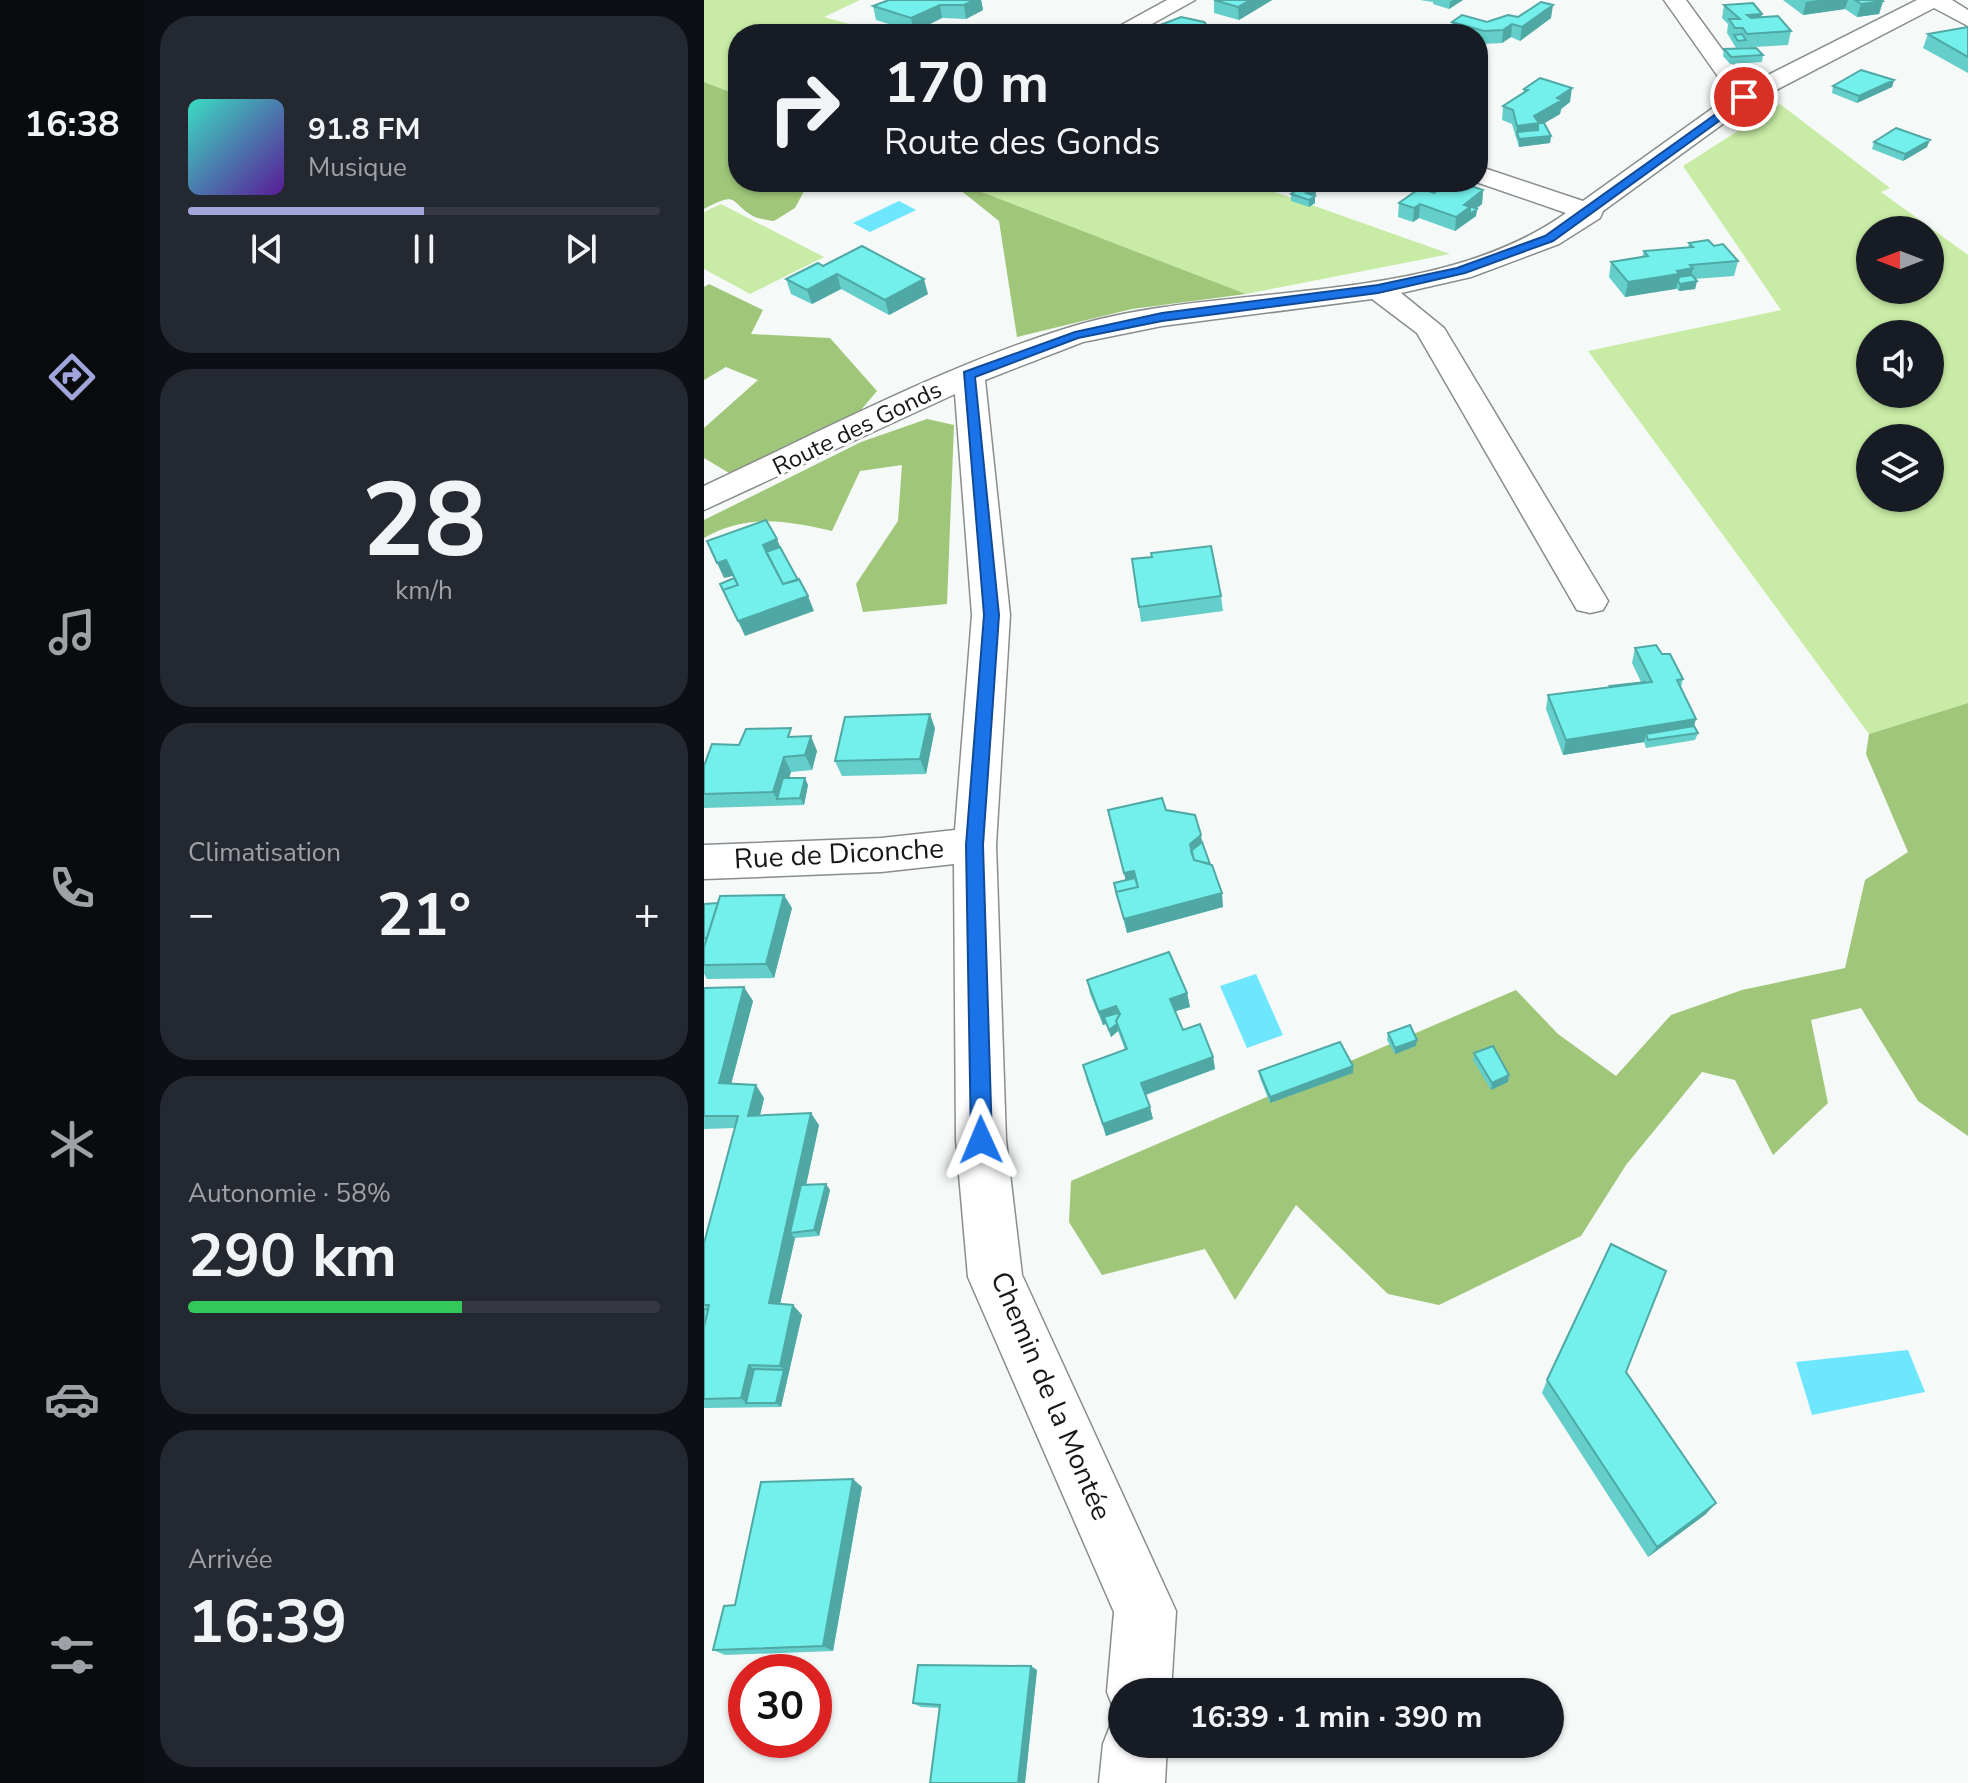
<!DOCTYPE html>
<html lang="fr">
<meta charset="utf-8">
<style>
:root{--surface:#171b24;--page:#242831;--text:#f1f3f6;--muted:#9ea1a6;--line:#363941;--accent:#a1a5db}
body{margin:0;font-family:"Nunito Sans",sans-serif;background:var(--page);color:var(--text);height:100vh;display:flex;flex-direction:column;font-size:30px;white-space:nowrap}
*{box-sizing:border-box;margin:0}
p{font-size:26px;color:var(--muted)}
.icon{flex:none;width:44px;height:44px;fill:none;stroke:currentColor;stroke-width:2;stroke-linecap:round;stroke-linejoin:round}
.map{position:relative;flex:1;overflow:hidden}
.sheet{display:flex;flex-direction:column;gap:16px;padding:16px;background:#0d0f14;width:560px}
.sheet>*{flex:none}
.guide{position:absolute;left:24px;top:24px;width:760px;height:168px;border-radius:32px;box-shadow:0 2px 6px #0004;background:#171b24;color:var(--text);overflow:hidden}
.needle{width:52px;rotate:270deg}
.tools{position:absolute;left:1152px;top:216px;display:grid;gap:16px}
.tools a{display:grid;place-items:center;width:88px;height:88px;border-radius:50%;background:var(--surface);box-shadow:0 2px 6px #0004;font-size:40px}
.speed{position:absolute;left:24px;top:1654px;display:flex;gap:16px;font-size:40px;font-weight:700;text-align:center}
.speed>*{display:grid;place-content:center;width:104px;height:104px;border-radius:50%;background:var(--surface);box-shadow:0 2px 6px #0004;line-height:1}
.speed .limit{border:12px solid #d22;background:#fff;color:#111}
.pin{position:absolute;display:grid;place-items:center;width:68px;height:68px;color:#fff;margin:-34px;border:4px solid #fff;border-radius:50%;box-shadow:0 2px 8px #0007}
.me{position:absolute;width:88px;margin:-44px;rotate:359deg;stroke-linejoin:round;filter:drop-shadow(0 0 6px #0008)}
.turn{display:flex;align-items:center;gap:28px;height:168px;padding:0 24px;font-size:36px}
.turn .icon{width:104px;height:104px;stroke-width:2.5}
.turn b{display:block;font-size:56px;line-height:68px}
.big{font-size:60px;font-weight:700;line-height:1.1}
.sheet .card{flex:1;display:flex;flex-direction:column;justify-content:center;gap:12px;min-width:0;padding:0 28px;border-radius:32px;background:var(--page)}
.sheet .dial{align-items:center;gap:0}
.dial b{font-size:104px;line-height:1}
.song{display:flex;align-items:center;gap:24px}
.cover{width:96px;height:96px;border-radius:12px;background:linear-gradient(135deg,hsl(170 70% 55%),hsl(270 70% 35%))}
.played{height:8px;border-radius:4px;background:linear-gradient(90deg,var(--accent) 50%,var(--line) 50%)}
.keys{display:flex;justify-content:space-around;direction:ltr}
.heat{display:flex;justify-content:space-between;align-items:center;font-size:44px;direction:ltr}
.charge{height:12px;border-radius:6px;background:linear-gradient(90deg,#34c759 58%,var(--line) 0)}
.trip{position:absolute;left:404px;top:1678px;width:456px;height:80px;border-radius:40px;background:var(--surface);box-shadow:0 2px 6px #0004;font-weight:700;line-height:80px;text-align:center}
main{display:flex;flex:1;min-height:0}
.tabs{display:flex;flex-direction:column;width:144px;justify-content:space-around;align-items:center;background:#090b0e;color:var(--muted)}
.tabs .icon{width:56px;height:56px}
.tabs .active{color:var(--accent)}
.tabs b{font-size:36px;color:var(--text)}
.map>svg:first-child{display:block}
.green{fill:#c8eca5;fill-rule:evenodd}
.forest{fill:#9fc679}
.water{fill:#6ee6fd}
.lines{fill:none;stroke-linecap:round;stroke-linejoin:round}
.minor-casing{stroke:#898d8c;stroke-width:3}
.minor{fill:#fff;fill-rule:evenodd}
.wall{fill:#63ceca}
.shaded-wall{fill:#50a8a4}
.building{fill:#73f0eb;stroke:#50a8a4;stroke-width:2}
.route{fill:#1a73e8;stroke:#114b97;stroke-width:2}
.labels{text-anchor:middle;dominant-baseline:central;stroke-width:6;stroke-linejoin:round;paint-order:stroke}
.far-street-label{font-size:24px;fill:#171918;stroke:#fff}
.street-label{font-size:28px;fill:#171918;stroke:#fff}
</style>
<main>
<nav class="tabs">
<b>16:38</b>
<svg class="icon active" aria-label="directions" viewBox="0 0 24 24"><path d="M12 3l9 9-9 9-9-9zM9 14v-3h6M13 9l2 2-2 2"/></svg>
<svg class="icon" aria-label="music" viewBox="0 0 24 24"><path d="M9 18V5l10-2v13"/><circle cx="6" cy="18" r="3"/><circle cx="16" cy="16" r="3"/></svg>
<svg class="icon" aria-label="phone" viewBox="0 0 24 24"><path d="M5 4h4l2 5-3 2q2 4 5 5l2-3 5 2v4C11 20 4 13 5 4z"/></svg>
<svg class="icon" aria-label="climate" viewBox="0 0 24 24"><path d="M12 3v18M4 7l16 10M4 17L20 7"/></svg>
<svg class="icon" aria-label="car" viewBox="0 0 24 24"><path d="M5 17H2v-5l4-1 3-4h7l3 4 3 1v5h-3M9 17h6M6 11h13"/><circle cx="7" cy="17" r="2"/><circle cx="17" cy="17" r="2"/></svg>
<svg class="icon" aria-label="filters" viewBox="0 0 24 24"><path d="M4 7h16M4 17h16"/><circle cx="9" cy="7" r="2"/><circle cx="15" cy="17" r="2"/></svg>
</nav>
<section class="sheet">
<div class="card">
<div class="song"><i class="cover"></i><div><b>91.8 FM</b><p>Musique</p></div></div>
<div class="played"></div>
<div class="keys"><svg class="icon" aria-label="previous" viewBox="0 0 24 24"><path d="M18 5L8 12l10 7zM5 5v14"/></svg><svg class="icon" aria-label="pause" viewBox="0 0 24 24"><path d="M8 5v14M16 5v14"/></svg><svg class="icon" aria-label="next" viewBox="0 0 24 24"><path d="M6 5l10 7-10 7zM19 5v14"/></svg></div>
</div>
<div class="card dial"><b>28</b><p>km/h</p></div>
<div class="card"><p>Climatisation</p>
<div class="heat"><a>−</a><b class="big">21°</b><a>+</a></div>
</div>
<div class="card"><p>Autonomie · 58%</p><b class="big">290 km</b><div class="charge"></div></div>
<div class="card"><p>Arrivée</p><b class="big">16:39</b></div>
</section>
<div class="map">
<svg width="1264" height="1783" viewBox="0 0 1264 1783">
<rect width="100%" height="100%" fill="#f5f9f8"/>
<!-- green -->
<path class="green" d="M0,0H156L120,17L181,34H34V95L0,82Z
M1076,104L1186,188L1177,192L1264,255V703L1165,734L884,351L1077,310L979,166ZM1166,230H1226V290H1166ZM1166,334H1226V394H1166ZM1166,438H1226V498H1166Z
M252,182H543L746,254L542,294Z
M17,204L120,257L46,294L0,269V212Z"/>
<!-- forest -->
<path class="forest" d="M0,82L34,95V182H105L91,208L70,221C65,220 56,219 51,217C25,204 37,189 0,209Z
M223,182H252L542,294L428,309L313,337L295,221L255,189Z
M5,284L59,310L47,334L126,338L173,391L156,411L25,473L0,458V428L54,380L22,367L0,380V287Z
M223,419L250,425L243,604L159,612L152,584L194,521L198,465L156,471L128,531C83,521 42,513 0,538V520L157,442Z
M1264,703V1136L1214,1101L1157,1008L1107,1020L1124,1103L1069,1155L1031,1080L998,1072L922,1165L877,1236L735,1305L684,1294L592,1205L531,1300L501,1249L398,1275L365,1222L367,1181L812,990L854,1034L912,1076L967,1015L1038,990L1141,968L1161,880L1204,852L1162,754L1165,734Z"/>
<!-- water -->
<path class="water" d="M195,201L212,210L166,232L149,223Z
M552,974L579,1035L543,1048L516,986Z
M1204,1350L1221,1392L1108,1415L1092,1362Z"/>
<g class="lines">
<defs>
<path id="minor" d="M463,0H491L430,34H401Z
M960,0H982L1044,85L1213,0H1248L1264,10V26L1230,8L1049,102L899,211L896,218L855,244L767,277L697,293L740,328L904,601L899,610L886,613L873,610L713,333L668,299L458,326L379,342L281,380L306,615L292,845L302,1140L318,1275L472,1611L467,1692H418V1717L412,1715L403,1692L410,1612L264,1277L252,1140L250,864L177,872L0,879V845L177,838L251,830L268,615L251,394L0,510V486C118,431 236,368 360,329C516,279 725,311 862,213L772,182L774,166L879,201L1027,95Z
M418,1717V1744H463L461,1783H395L399,1744L408,1721Z"/>
</defs>
<!-- minor casing -->
<use href="#minor" class="minor-casing"/>
<!-- minor -->
<use href="#minor" class="minor"/>
</g>
<!-- wall -->
<path class="wall" d="M185,0H277L279,10L262,19L238,18L210,32L172,20L169,6Z
M510,0H568L535,20L510,13Z
M716,0H759L745,9L729,4V2Z
M1079,0H1178L1179,1L1175,14L1153,17L1141,9L1099,15Z
M1020,5L1057,17L1087,31L1084,45L1032,48L1023,33L1024,24L1018,18Z
M814,17L847,18L816,41L807,37L798,43L779,44L774,43V34H747L748,22H783Z
M1264,27V73L1219,48L1224,34Z
M1020,49L1059,55L1058,62L1026,64L1019,56Z
M1190,80L1188,87L1153,103L1128,93L1129,86Z
M820,89L866,102L857,109L856,114L840,123L847,136L846,143L815,147L808,124L798,120L799,106L819,93Z
M1170,142L1223,147L1199,161L1168,149Z
M612,187V194L610,195L611,203L605,207L587,201V194Z
M779,190L778,204L773,208L772,216L751,231L715,218L709,222L694,217L695,203L730,193Z
M985,243L1010,246L1034,261L1030,276L991,279L993,281L991,289L975,291L972,288L921,297L905,277L907,262L938,257L940,251L984,248Z
M119,266L224,294L185,315L137,289L108,304L87,294L82,279Z
M428,559L517,596L519,611L437,622Z
M931,648L958,654L979,679L977,687L990,726L994,733L991,740L942,748L940,742L859,755L842,709L844,695L937,682L928,663Z
M231,728L222,774L138,776L131,761Z
M90,737L113,751L108,770L87,772L85,778L104,785L100,805L0,808V766L35,745Z
M404,810H462L498,842L519,907L423,933L410,883L422,880Z
M0,904L88,908L70,978L3,979L0,974Z
M383,980L483,993L486,1007L471,1011L479,1030L509,1057L511,1069L442,1095L449,1119L402,1136L382,1078L421,1050L414,1031L407,1037L402,1024L399,1025L386,994Z
M0,988L49,1001L27,1084L60,1098L56,1115L115,1125L102,1185L122,1184L126,1190L115,1236L91,1238L76,1304L98,1315L77,1407L0,1408V1243L31,1128L0,1129Z
M684,1033L712,1046L691,1054L683,1040Z
M770,1053L805,1075L804,1082L787,1090L769,1060Z
M649,1066V1073L566,1103L556,1078L555,1071Z
M922,1372L1002,1514L944,1557L838,1393L843,1380Z
M158,1487L129,1651L21,1655L9,1650L31,1605Z
M333,1670L321,1783H226L236,1708L217,1707L209,1703Z"/>
<!-- shaded-wall -->
<path class="shaded-wall" d="M270,0H277L279,10L262,19L260,5Z
M546,0H568L535,20L534,7Z
M749,0H759L745,9L746,2Z
M1114,0H1144L1141,9L1099,15L1102,2Z
M1179,1L1175,14L1153,17L1157,4Z
M236,5L238,18L210,32L207,18Z
M849,5L847,18L816,41L818,27Z
M1058,14L1055,27L1043,15Z
M808,24L807,37L798,43L799,30Z
M1190,80L1188,87L1153,103L1155,96Z
M868,88L866,102L857,109L856,114L834,127L833,137L813,132L812,140L813,126L830,116Z
M847,136L846,143L815,147V139Z
M1226,140L1223,147L1199,161L1201,154Z
M612,187V194L602,200V193Z
M779,190L778,204L766,213L773,209L772,216L751,231L752,217L760,205Z
M611,196V203L605,207V200Z
M716,204L715,218L709,222L710,208Z
M989,268L986,282L993,281L991,289L975,291L976,284L974,281L972,289L921,297L924,282Z
M133,274L137,289L108,304L103,290Z
M220,279L224,294L185,315L181,300Z
M73,539L79,554L66,560L59,545Z
M22,560L29,576L20,578L13,563Z
M104,596L110,611L41,636L34,621Z
M226,714L231,728L222,774L216,759Z
M992,719L988,734H942L940,742L859,755L862,740Z
M107,736L113,751L108,770L101,755Z
M80,757L87,772L79,798L73,799L69,792Z
M101,778L104,785L100,805L96,798Z
M497,835L499,849L488,858L486,844Z
M430,871L432,885L423,887L420,873Z
M518,893L519,907L423,933L420,919Z
M80,895L88,908L70,978L62,964Z
M40,987L49,1001L24,1096L15,1083Z
M483,993L486,1007L469,1012L466,999Z
M412,1006L416,1020L400,1017L402,1024L399,1025L395,1012Z
M413,1024L414,1031L407,1037L405,1030Z
M713,1040L712,1046L691,1054V1048Z
M509,1057L511,1069L440,1095L437,1083Z
M649,1066V1073L566,1103V1097Z
M805,1075L804,1082L787,1090L788,1083Z
M52,1085L60,1098L53,1128L44,1116Z
M446,1107L449,1119L402,1136L399,1124Z
M107,1113L115,1125L92,1232L86,1233L91,1238L74,1313L65,1303Z
M122,1184L126,1190L115,1236L110,1230Z
M89,1305L98,1315L77,1407L72,1403L80,1370L76,1366Z
M45,1365L55,1374L42,1403L37,1398Z
M149,1479L158,1487L129,1651L119,1646Z
M1012,1503L1002,1514L944,1557L953,1547Z
M327,1666L333,1670L321,1783H314Z"/>
<!-- building -->
<path class="building" d="M185,0H270L260,5H236L207,18L169,6Z
M510,0H546L534,7Z
M1151,0H1178L1179,1L1157,4Z
M837,2L849,5L818,27L808,24L799,30L780,31L748,22L758,15L783,22L804,15L814,17Z
M1049,3L1058,14L1043,15L1047,18L1074,16L1087,31L1043,34L1039,28H1031L1025,19H1036L1020,5Z
M477,17L500,22L508,31L504,34H444L438,32Z
M1264,27V57L1224,34Z
M1038,34L1042,40L1034,41L1030,35Z
M1052,48L1059,55L1027,57L1020,49Z
M1157,70L1190,80L1155,96L1129,86Z
M836,78L868,88L853,98L858,100L830,116L835,123L813,126L809,110L799,106L824,90L820,89Z
M834,123H840L847,136L815,139L813,132L834,130Z
M1192,128L1226,140L1201,154L1170,142Z
M746,182H756L779,190L760,205L766,207L752,217L716,204L710,208L695,203L716,188L730,193Z
M603,183L612,187L602,193L611,196L605,200L587,194Z
M766,206L773,209L766,214Z
M1004,240L1010,246L1019,244L1034,261L986,265L989,268L973,271L975,274L924,282L907,262L944,256L940,251L989,247L985,243Z
M158,246L220,279L181,300L133,274L103,290L82,279L114,263L119,266Z
M988,275L993,281L976,284L974,281L975,277Z
M62,520L73,539L59,545L79,584L95,579L104,596L34,621L19,590L34,585L22,560L13,563L3,541Z
M507,546L517,596L435,607L428,559L448,557L447,553Z
M76,547L94,580L79,584L62,552Z
M30,578L34,585L19,590L23,598L16,584Z
M952,645L958,654H966L979,679L973,680L992,719L862,740L844,695L948,682L931,648Z
M942,682L907,687L906,686Z
M226,714L216,759L131,761L141,717Z
M990,726L994,733L944,740L942,734Z
M87,728L84,737L107,736L101,755L80,757L69,792L0,794V766L8,744L35,745L42,729Z
M79,778H101L96,798L73,799Z
M458,798L462,810L491,815L497,835L486,844L490,860L508,865L518,893L420,919L412,892L434,887L430,871L420,873L404,810Z
M498,842L506,864L490,860L487,851Z
M431,878L434,887L412,892L414,899L410,883Z
M80,895L62,964L0,965V947L16,896Z
M14,903L3,938H0V904Z
M465,952L483,993L466,999L479,1030L496,1024L509,1057L437,1083L446,1107L399,1124L379,1065L423,1049L412,1021L416,1014L412,1006L395,1012L383,980Z
M40,987L15,1083L52,1085L44,1116L107,1113L65,1303L89,1305L76,1366L45,1365L37,1398L0,1399V1327L5,1305H0V1243L34,1116H0V988Z
M414,1013L415,1015L412,1021L413,1024L405,1030L400,1017Z
M706,1025L713,1040L691,1048L684,1033Z
M636,1042L649,1066L566,1097L555,1071Z
M789,1046L805,1075L788,1083L770,1053Z
M122,1184L110,1230L86,1233L97,1185Z
M907,1244L962,1271L922,1372L1012,1503L953,1547L843,1380Z
M0,1309L4,1310L0,1327Z
M50,1369L80,1370L72,1403H42Z
M149,1479L119,1646L9,1650L20,1606L31,1605L57,1482Z
M214,1665L327,1666L314,1783H226L236,1705L209,1703Z"/>
<!-- route -->
<path class="route" d="M1040,94L1044,100L849,241L761,273L674,293L458,321L374,338L271,377L295,615L279,845L288,1140L285,1146H270L267,1140L262,845L280,615L260,372L371,332L458,313L674,285L753,268L841,236Z"/>
<g class="labels">
<!-- far-street labels -->
<g class="far-street-label">
<text transform="translate(153 428) rotate(-26)">Route des Gonds</text>
</g>
<!-- street labels -->
<g class="street-label">
<text transform="translate(135 854) rotate(-3)">Rue de Diconche</text>
<text transform="translate(347 1396) rotate(67)">Chemin de la Montée</text>
</g>
</g>
</svg>
<div class="tools">
<a><svg class="needle" viewBox="-14 -14 28 28"><path d="M0-13l5 13h-10z" fill="#e53935"/><path d="M0 13l5-13h-10z" fill="#9ea1a6"/></svg></a>
<a><svg class="icon" aria-label="sound" viewBox="0 0 24 24"><path d="M4 9h4l5-4v14l-5-4H4zM17 9q2 3 0 6"/></svg></a>
<a><svg class="icon" aria-label="layers" viewBox="0 0 24 24"><path d="M12 4l9 5-9 5-9-5zM3 14l9 5 9-5"/></svg></a>
</div>
<div class="speed"><div class="limit">30</div></div>
<div class="pin" style="left:1040px;top:97px;background:#d93025"><svg class="icon" aria-label="arrive" viewBox="0 0 24 24"><path d="M6 21V4h12l-3 4 3 4H6"/></svg></div>
<svg class="me" style="left:277px;top:1140px" viewBox="-20 -20 40 40"><path d="M0-17L14 15 0 8-14 15z" fill="#1a73e8" stroke="#fff" stroke-width="4"/></svg>
<div class="trip">16:39 · 1 min · 390 m</div>
<div class="guide">
<div class="turn"><svg class="icon" aria-label="right" viewBox="0 0 24 24"><path d="M7 20v-9h11M14 6l5 5-5 5"/></svg><div><b>170 m</b>Route des Gonds</div></div>
</div>
</div>
</main>
